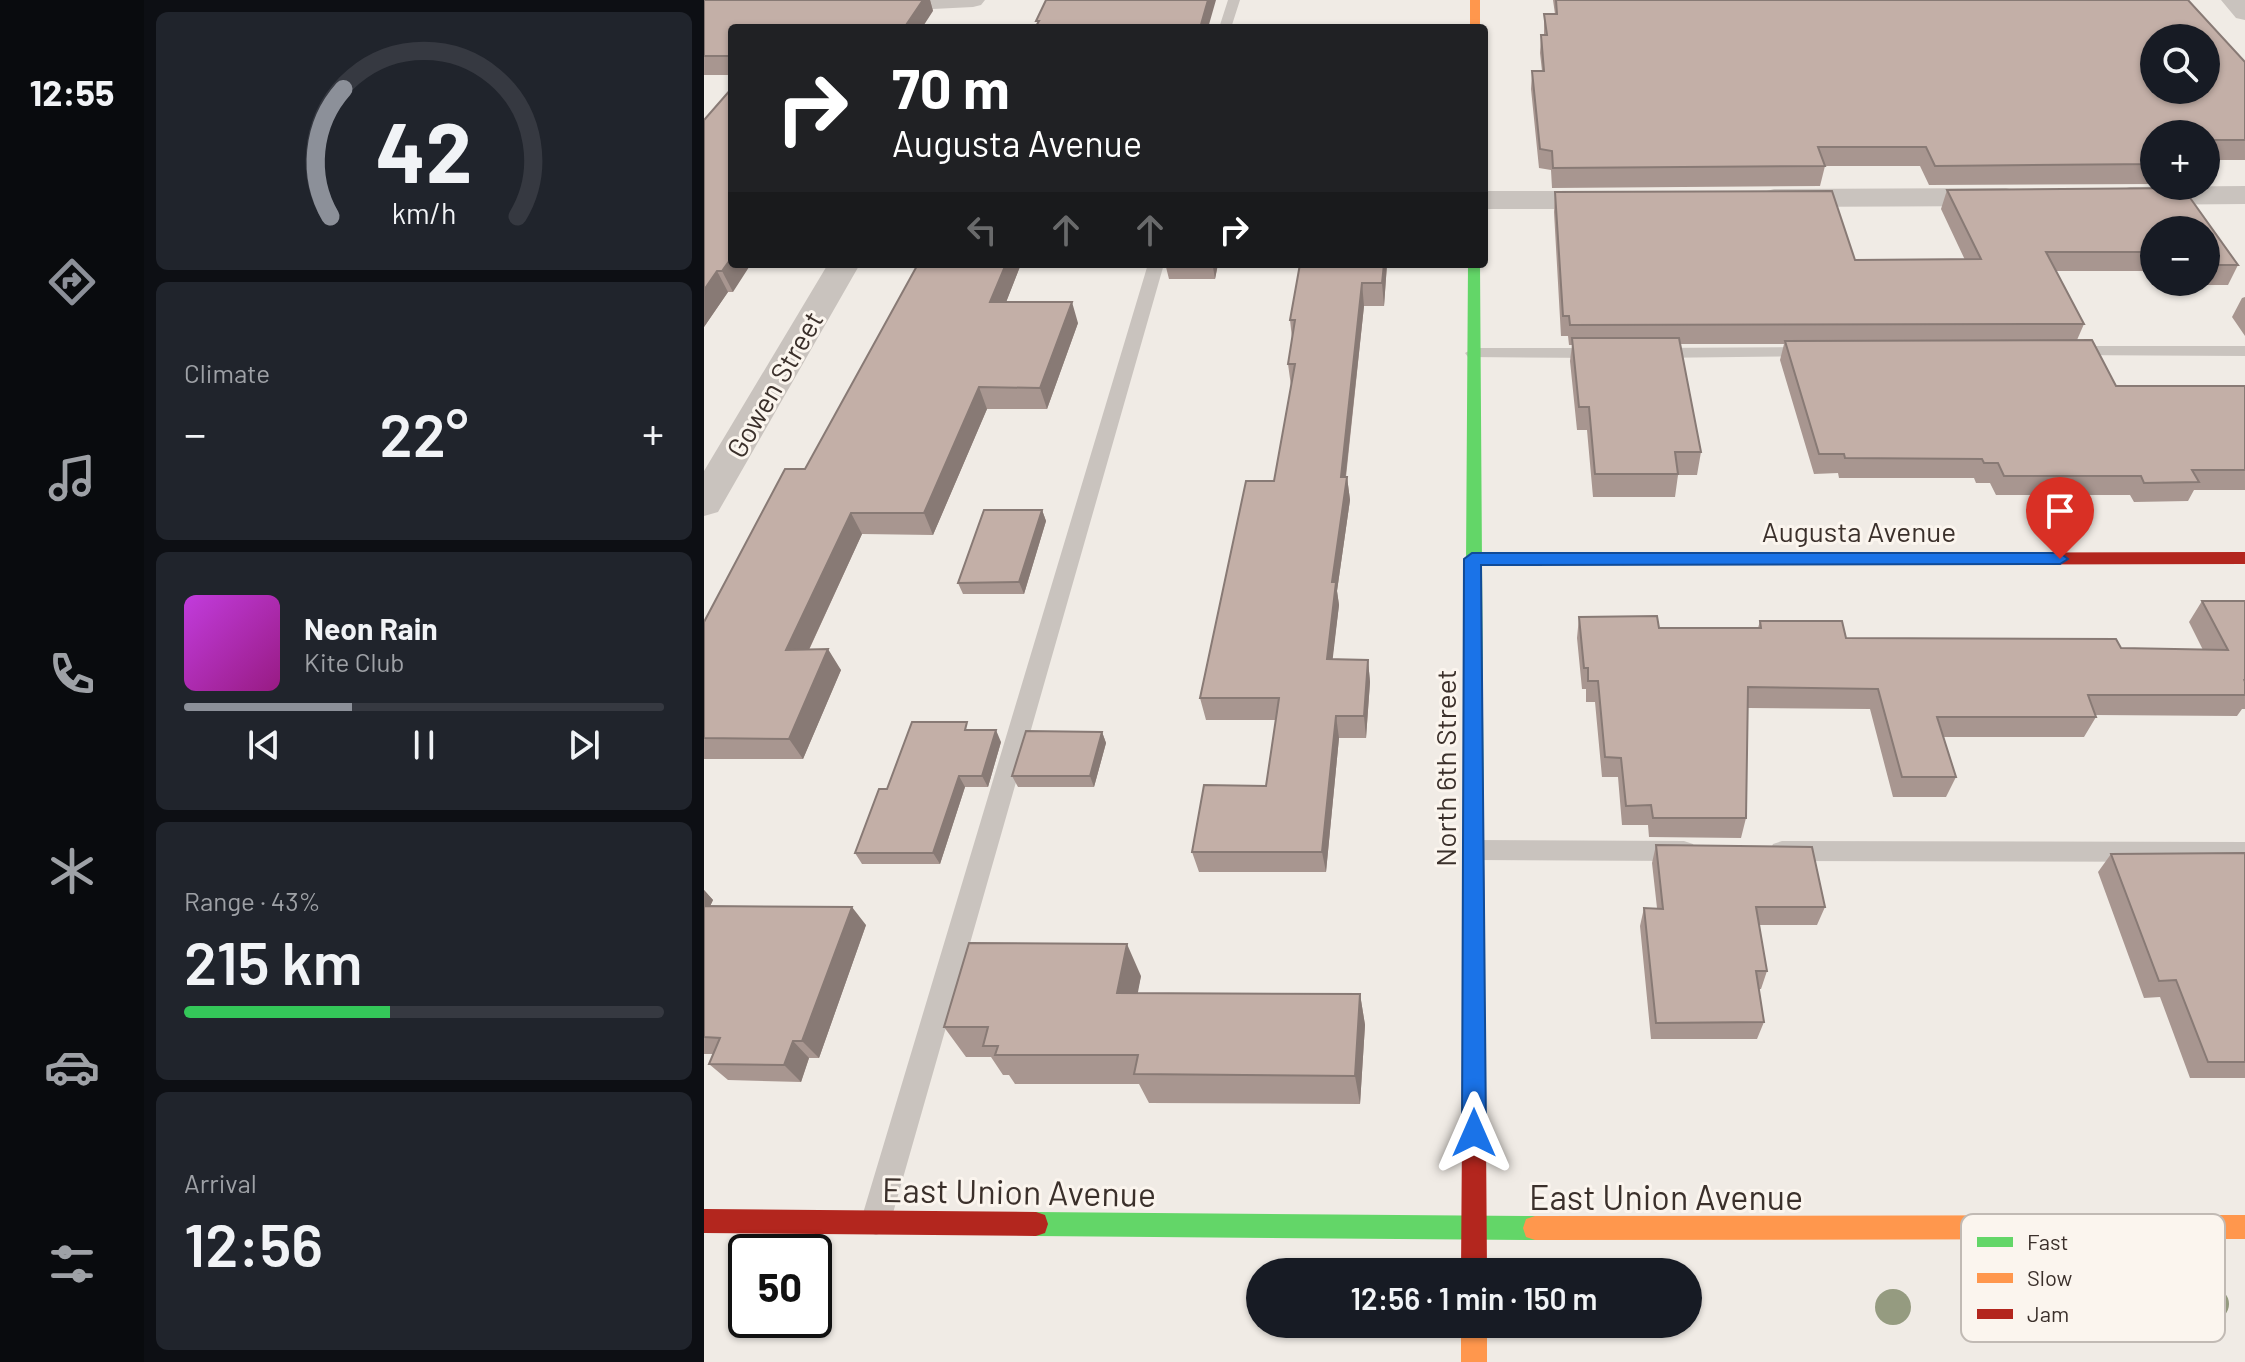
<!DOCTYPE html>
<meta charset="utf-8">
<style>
:root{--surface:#171b24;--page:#20242c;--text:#f1f3f6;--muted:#9ea1a6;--line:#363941;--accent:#8c9099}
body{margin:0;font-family:Barlow,sans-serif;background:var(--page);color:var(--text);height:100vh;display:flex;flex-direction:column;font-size:30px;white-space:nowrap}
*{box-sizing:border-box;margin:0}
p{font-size:26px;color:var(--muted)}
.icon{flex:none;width:44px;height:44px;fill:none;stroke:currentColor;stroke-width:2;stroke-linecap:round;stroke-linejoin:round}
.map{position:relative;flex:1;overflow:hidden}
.drawer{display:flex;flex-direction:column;gap:12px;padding:12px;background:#0d0f14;width:560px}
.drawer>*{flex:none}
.top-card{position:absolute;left:24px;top:24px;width:760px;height:244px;border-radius:8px;box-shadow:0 2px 6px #0004;background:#202124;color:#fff;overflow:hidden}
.fabs{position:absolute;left:1436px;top:24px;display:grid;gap:16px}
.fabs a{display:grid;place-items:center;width:80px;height:80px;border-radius:50%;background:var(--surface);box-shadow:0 2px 6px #0004;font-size:40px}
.speed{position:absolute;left:24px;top:1234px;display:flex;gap:16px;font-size:40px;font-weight:700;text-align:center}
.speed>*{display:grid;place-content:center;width:104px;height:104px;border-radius:50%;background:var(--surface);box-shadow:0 2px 6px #0004;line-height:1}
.speed .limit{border:4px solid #111;border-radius:12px;background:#fff;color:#111}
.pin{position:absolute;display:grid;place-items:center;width:68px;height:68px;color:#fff;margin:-82px -34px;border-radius:50% 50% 50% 0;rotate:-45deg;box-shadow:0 0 8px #0007}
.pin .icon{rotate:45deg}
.me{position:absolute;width:88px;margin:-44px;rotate:0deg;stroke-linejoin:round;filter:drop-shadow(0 0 6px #0008)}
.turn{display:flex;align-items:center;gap:28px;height:168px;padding:0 32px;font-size:36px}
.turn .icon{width:104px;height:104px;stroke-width:2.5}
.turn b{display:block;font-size:56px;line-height:68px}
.lanes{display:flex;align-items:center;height:76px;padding:0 32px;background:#0003;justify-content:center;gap:40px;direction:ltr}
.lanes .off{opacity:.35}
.big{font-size:60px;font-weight:600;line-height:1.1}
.drawer .tile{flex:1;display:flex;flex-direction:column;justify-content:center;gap:12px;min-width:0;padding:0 28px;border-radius:12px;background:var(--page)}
.drawer .dial{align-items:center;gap:0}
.dial svg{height:208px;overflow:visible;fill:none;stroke:var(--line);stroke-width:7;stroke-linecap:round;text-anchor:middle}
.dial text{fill:var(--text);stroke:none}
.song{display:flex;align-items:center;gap:24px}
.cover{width:96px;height:96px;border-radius:12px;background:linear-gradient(135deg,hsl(290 70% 55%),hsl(310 70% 35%))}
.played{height:8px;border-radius:4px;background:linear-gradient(90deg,var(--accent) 35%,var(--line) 35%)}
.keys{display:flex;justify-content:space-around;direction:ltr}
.heat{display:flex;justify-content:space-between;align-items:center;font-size:44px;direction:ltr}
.charge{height:12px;border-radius:6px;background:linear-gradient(90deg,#34c759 43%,var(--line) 0)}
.trip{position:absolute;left:542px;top:1258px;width:456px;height:80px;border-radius:40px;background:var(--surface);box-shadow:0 2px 6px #0004;font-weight:600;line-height:80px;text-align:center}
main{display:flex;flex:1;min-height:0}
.menu{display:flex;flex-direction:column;width:144px;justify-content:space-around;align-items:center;background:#090b0e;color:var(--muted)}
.menu .icon{width:56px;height:56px}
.menu .active{color:var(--accent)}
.menu b{font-size:36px;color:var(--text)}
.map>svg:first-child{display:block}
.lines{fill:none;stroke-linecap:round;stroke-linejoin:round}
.lane{fill:#c9c3be;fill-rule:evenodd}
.street{fill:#c9c3be;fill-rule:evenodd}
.fast{fill:#63d668;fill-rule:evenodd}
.slow{fill:#ff974d;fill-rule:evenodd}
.jam{fill:#b3261e;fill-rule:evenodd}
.tree{fill:#959b80}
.wall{fill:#a89690}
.shaded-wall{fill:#887a75}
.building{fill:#c3afa7;stroke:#887a75;stroke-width:2;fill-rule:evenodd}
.route{fill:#1a73e8;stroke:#114b97;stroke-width:2}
.labels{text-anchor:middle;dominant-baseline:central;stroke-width:6;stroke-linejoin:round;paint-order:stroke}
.street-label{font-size:28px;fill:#3b302b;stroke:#fbf5ee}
.near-street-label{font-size:34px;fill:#3b302b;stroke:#fbf5ee}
.key{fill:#fbf5ee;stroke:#c1bab4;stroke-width:2}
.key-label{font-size:22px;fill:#3b302b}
</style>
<main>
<nav class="menu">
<b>12:55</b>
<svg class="icon active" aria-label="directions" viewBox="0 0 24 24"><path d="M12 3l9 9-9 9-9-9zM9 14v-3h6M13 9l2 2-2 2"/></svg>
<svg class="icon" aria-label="music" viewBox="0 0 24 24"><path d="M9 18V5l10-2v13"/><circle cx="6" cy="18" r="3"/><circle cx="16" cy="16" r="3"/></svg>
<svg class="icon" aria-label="phone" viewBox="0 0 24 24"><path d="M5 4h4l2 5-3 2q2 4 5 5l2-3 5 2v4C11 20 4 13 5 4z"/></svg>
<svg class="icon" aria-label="climate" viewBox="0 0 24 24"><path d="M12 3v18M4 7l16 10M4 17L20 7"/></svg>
<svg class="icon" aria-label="car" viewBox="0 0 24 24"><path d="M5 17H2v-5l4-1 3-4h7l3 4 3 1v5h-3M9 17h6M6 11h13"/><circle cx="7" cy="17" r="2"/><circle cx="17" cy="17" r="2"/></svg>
<svg class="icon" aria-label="filters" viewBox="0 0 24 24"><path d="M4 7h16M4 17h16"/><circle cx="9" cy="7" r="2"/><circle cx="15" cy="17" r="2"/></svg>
</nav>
<section class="drawer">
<div class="tile dial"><svg viewBox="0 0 100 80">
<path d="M14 69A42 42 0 1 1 86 69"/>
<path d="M14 69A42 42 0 0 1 19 20" stroke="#8c9099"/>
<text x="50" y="56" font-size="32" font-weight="700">42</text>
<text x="50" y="72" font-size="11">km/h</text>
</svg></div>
<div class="tile"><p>Climate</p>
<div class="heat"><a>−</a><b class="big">22°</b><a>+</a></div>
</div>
<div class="tile">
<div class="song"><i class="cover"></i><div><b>Neon Rain</b><p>Kite Club</p></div></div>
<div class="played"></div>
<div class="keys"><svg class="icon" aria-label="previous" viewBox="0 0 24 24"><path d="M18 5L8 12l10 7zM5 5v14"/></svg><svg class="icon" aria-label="pause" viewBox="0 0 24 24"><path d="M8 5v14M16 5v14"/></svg><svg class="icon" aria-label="next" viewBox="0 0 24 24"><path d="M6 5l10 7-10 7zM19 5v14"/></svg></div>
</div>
<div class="tile"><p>Range · 43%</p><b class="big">215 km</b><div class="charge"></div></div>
<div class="tile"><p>Arrival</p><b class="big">12:56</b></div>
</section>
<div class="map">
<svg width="1541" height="1362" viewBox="0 0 1541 1362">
<rect width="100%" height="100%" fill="#f0ebe5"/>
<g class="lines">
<!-- lane -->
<path class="lane" d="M524,0H536L527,28H515Z
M444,264H460L187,1220L183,1231L172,1235L161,1231L157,1220Z
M1363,346H1541V356L1357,355L1354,351L1357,347Z
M1109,347L1115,348L1118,352L1115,356L947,358L938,353L947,348Z
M770,348H897L906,353L897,358L764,357L761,353Z
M770,840L980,841L989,844L992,851L989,858L980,861L770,860L761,857L758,850L761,843Z
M1078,841L1541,842V862L1078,861L1069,858L1066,851L1069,844Z"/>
<!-- street -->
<path class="street" d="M159,0H281L277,5L269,7L168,12L159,10L156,5Z
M1517,0H1541V20L1532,18Z
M1541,186V204L1426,205L1415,202L1411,196L1415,190L1426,187Z
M1302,188L1313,191L1317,197L1313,203L1302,206L1070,207L1059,204L1055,198L1059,192L1070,189Z
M780,191H910L921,194L925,200L921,206L910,209H780Z
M124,264H156L14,512L0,516V471Z"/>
<!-- fast -->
<path class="fast" d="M764,264H776L780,863L777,869L770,872L763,869L760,863Z
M332,1212L831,1216L840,1219L843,1228L840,1237L831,1240L332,1236L323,1233L320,1224L323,1215Z"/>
<!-- slow -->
<path class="slow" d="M766,0H776V28H766Z
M768,553H1132L1140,559L1132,565H768L760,559Z
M1541,1215V1239L831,1240L822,1237L819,1228L822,1219L831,1216Z
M757,1324H783V1362H757Z"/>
<!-- jam -->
<path class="jam" d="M1541,552V564L1132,565L1124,559L1132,553Z
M770,854L777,857L780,863L783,1272H757L760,863L763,857Z
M0,1209L332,1212L341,1215L344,1224L341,1233L332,1236L0,1233Z"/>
</g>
<!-- trees -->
<g class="tree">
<circle cx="1509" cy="1304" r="16"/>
<circle cx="1189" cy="1307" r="18"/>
</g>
<!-- wall -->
<path class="wall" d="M0,0H226L229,11L28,28V75H0Z
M849,0H1484L1541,62V160H1502V134H1450V184L1225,185L1216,166H1121L1116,186L848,188L847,170L835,168L827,89L828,71H838L836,53L837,35H840V14H851Z
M28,88L29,292H24L0,327Z
M1479,188L1534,265L1524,285H1472L1470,282H1502V230H1450V271H1352L1380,324L1373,340H1388L1412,386H1541V490H1490L1484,501L1430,502L1426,495H1292L1286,483H1272L1270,478H1135L1134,473L1110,474L1076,360L1080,344H976L997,452L993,475H974L971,497H889L883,430H873L866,361L868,345H865L864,336H857L850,212L851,192L1128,191L1151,260H1261L1237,209L1243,190Z
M214,264H317L302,302L374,323L343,409H283L229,535L158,534L105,650L137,670L99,759H0V622L101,469Z
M514,264L511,279H465L462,267Z
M683,264L680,306H660L642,477H643L646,500L633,591L635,605L628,660H664L666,682L662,738H635L622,872H495L488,852L562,786L572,720H502L496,698L570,481L587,386L584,364L588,338L586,320Z
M1541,297V336L1528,317L1538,298Z
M338,510L342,521L320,594H259L254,583Z
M1498,601H1541V709H1538L1533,716L1392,715V717L1380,737H1239L1252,777L1242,797H1189L1166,709L1044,708L1042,818L1037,838L945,837L944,825H918L914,777H898L891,702H882V689H878L873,638L875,617L955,628H1054L1056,621L1142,638L1417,648L1499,650L1485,622Z
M267,730L297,742L284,787H261L236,864H158L151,853L183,789Z
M398,732L402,743L390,787H314L308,776Z
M952,845L1121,907L1113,925H1055L1063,971L1057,989H1054L1060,1022L1053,1039H947L936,926L940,908H953L948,863Z
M1541,853V1078H1486L1456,997L1440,998L1394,872L1407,854Z
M0,890L9,900L6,906L162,925L115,1058H105L97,1082L24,1080L5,1064L9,1054H0Z
M437,976L433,993L656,994L661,1025L656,1104L445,1103L435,1084H311L305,1075H299L287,1057H262L240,1027Z"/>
<!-- shaded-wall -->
<path class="shaded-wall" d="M219,0H226L229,11L218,28H200Z
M504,0H512L504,28H496Z
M28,257V264H47L29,292L18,271Z
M302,264H317L294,323L286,302Z
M509,264H514L511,279L509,267Z
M680,264H683L680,306L678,283Z
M13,271L24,292L0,327V290Z
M658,283L660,306L639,500L637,477Z
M368,302L374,323L343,409L336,388Z
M275,387L283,409L229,535L220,513Z
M643,477L646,500L633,591L635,605L626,682L623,659L628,582Z
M338,510L342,521L320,594L315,582Z
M147,513L158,534L95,671L82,650Z
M124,649L137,670L99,759L85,739Z
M664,660L666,682L662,738L660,716Z
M632,716L635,738L622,872L618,852Z
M292,730L297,742L284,787L278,776Z
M398,732L402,743L390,787L386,776Z
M255,776L261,787L236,864L229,853Z
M0,890L9,900L0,919Z
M148,907L162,925L115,1058L98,1041Z
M423,944L437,976L428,1024L413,993Z
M656,994L661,1025L656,1104L651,1076Z
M89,1041L105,1058L97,1082L80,1065Z"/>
<!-- building -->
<path class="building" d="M0,0H219L200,28H28V56H0Z
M342,0H504L496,28H331L335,21H332Z
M852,0H1484L1541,62V140H1502V134H1450V140H1446L1450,146V164L1231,166L1222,147H1114L1121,166L849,168L848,151L836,149L828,71H840L837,35H843L840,14H853ZM1450,38H1502V90H1450Z
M28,88V257L18,271H13L0,290V120Z
M1479,188L1534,265H1502V230H1450V252H1342L1380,324L866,325L865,316H859L851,192L1128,191L1151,260L1277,259L1243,190Z
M214,264H302L286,302H368L336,388L275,387L220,513H147L82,650L124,649L85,739L0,738V622L81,469H101Z
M463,264H509V267H462Z
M596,264H680L678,283H658L637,477H643L628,582H632L623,659L664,660L660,716H632L618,852H488L500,785L562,786L575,698H496L542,481H570L591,364H584L591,320H586Z
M868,338H975L997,452H971L974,474H891L885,407H875Z
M1388,340L1412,386H1541V470H1488L1495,482L1440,483L1437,476H1300L1294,463H1280L1278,459L1141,458L1140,454H1115L1081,341Z
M280,510H338L315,582L254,583Z
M1498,601H1541V681L1540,679L1541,682V695H1384L1392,717H1233L1252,777H1198L1174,689L1044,687L1042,818H949L947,805L922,806L917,758L901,757L894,681H884V668H880L875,617L953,616L955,628H1057L1056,621H1138L1142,638L1412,639L1417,648L1524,650Z
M208,722H263L261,730H292L278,776H255L229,853H151L175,789H183Z
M322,731L398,732L386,776H308Z
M952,845L1108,847L1121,907H1052L1063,971H1052L1060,1022L952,1023L940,908L959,909Z
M1541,853V1062H1504L1472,980L1455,981L1407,854Z
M0,906L148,907L98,1041H89L80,1065L5,1064L16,1038L0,1037Z
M265,943L423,944L413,993L656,994L651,1076L430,1074L434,1055H291L294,1046H279L284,1027H240Z"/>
<!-- route -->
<path class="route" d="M768,553H1356L1364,559L1356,564L777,565L782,1133L778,1141L770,1144L761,1141L758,1133L760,559Z"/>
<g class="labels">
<!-- street labels -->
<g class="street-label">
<text transform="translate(70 384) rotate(-60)">Gowen Street</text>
<text x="1155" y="531">Augusta Avenue</text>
<text transform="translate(741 768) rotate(-90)">North 6th Street</text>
</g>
<!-- near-street labels -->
<g class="near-street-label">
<text transform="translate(315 1191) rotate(1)">East Union Avenue</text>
<text x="962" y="1196">East Union Avenue</text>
</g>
</g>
<!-- legend -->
<rect x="1257" y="1214" width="264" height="128" rx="12" class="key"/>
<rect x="1273" y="1237" width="36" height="10" fill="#63d668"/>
<rect x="1273" y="1273" width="36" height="10" fill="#ff974d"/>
<rect x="1273" y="1309" width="36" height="10" fill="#b3261e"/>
<g class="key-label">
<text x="1323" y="1250">Fast</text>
<text x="1323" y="1286">Slow</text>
<text x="1323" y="1322">Jam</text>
</g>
</svg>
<div class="fabs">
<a><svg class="icon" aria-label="search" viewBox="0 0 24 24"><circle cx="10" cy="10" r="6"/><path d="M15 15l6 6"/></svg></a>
<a>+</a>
<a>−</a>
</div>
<div class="speed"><div class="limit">50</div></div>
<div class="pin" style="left:1356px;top:559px;background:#d93025"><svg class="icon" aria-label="arrive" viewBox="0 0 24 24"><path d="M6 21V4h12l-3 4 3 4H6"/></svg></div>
<svg class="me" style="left:770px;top:1133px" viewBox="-20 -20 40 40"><path d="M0-17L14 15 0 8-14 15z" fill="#1a73e8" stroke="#fff" stroke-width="4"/></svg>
<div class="trip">12:56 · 1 min · 150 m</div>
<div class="top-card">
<div class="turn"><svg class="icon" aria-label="right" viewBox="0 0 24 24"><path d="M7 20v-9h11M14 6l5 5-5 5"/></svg><div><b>70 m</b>Augusta Avenue</div></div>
<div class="lanes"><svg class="icon off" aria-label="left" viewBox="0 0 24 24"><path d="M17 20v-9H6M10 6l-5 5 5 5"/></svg><svg class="icon off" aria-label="ahead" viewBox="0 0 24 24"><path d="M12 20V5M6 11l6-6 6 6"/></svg><svg class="icon off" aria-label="ahead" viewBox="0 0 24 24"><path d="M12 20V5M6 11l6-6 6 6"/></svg><svg class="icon" aria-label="right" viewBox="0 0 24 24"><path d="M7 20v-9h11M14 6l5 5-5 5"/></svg></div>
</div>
</div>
</main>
